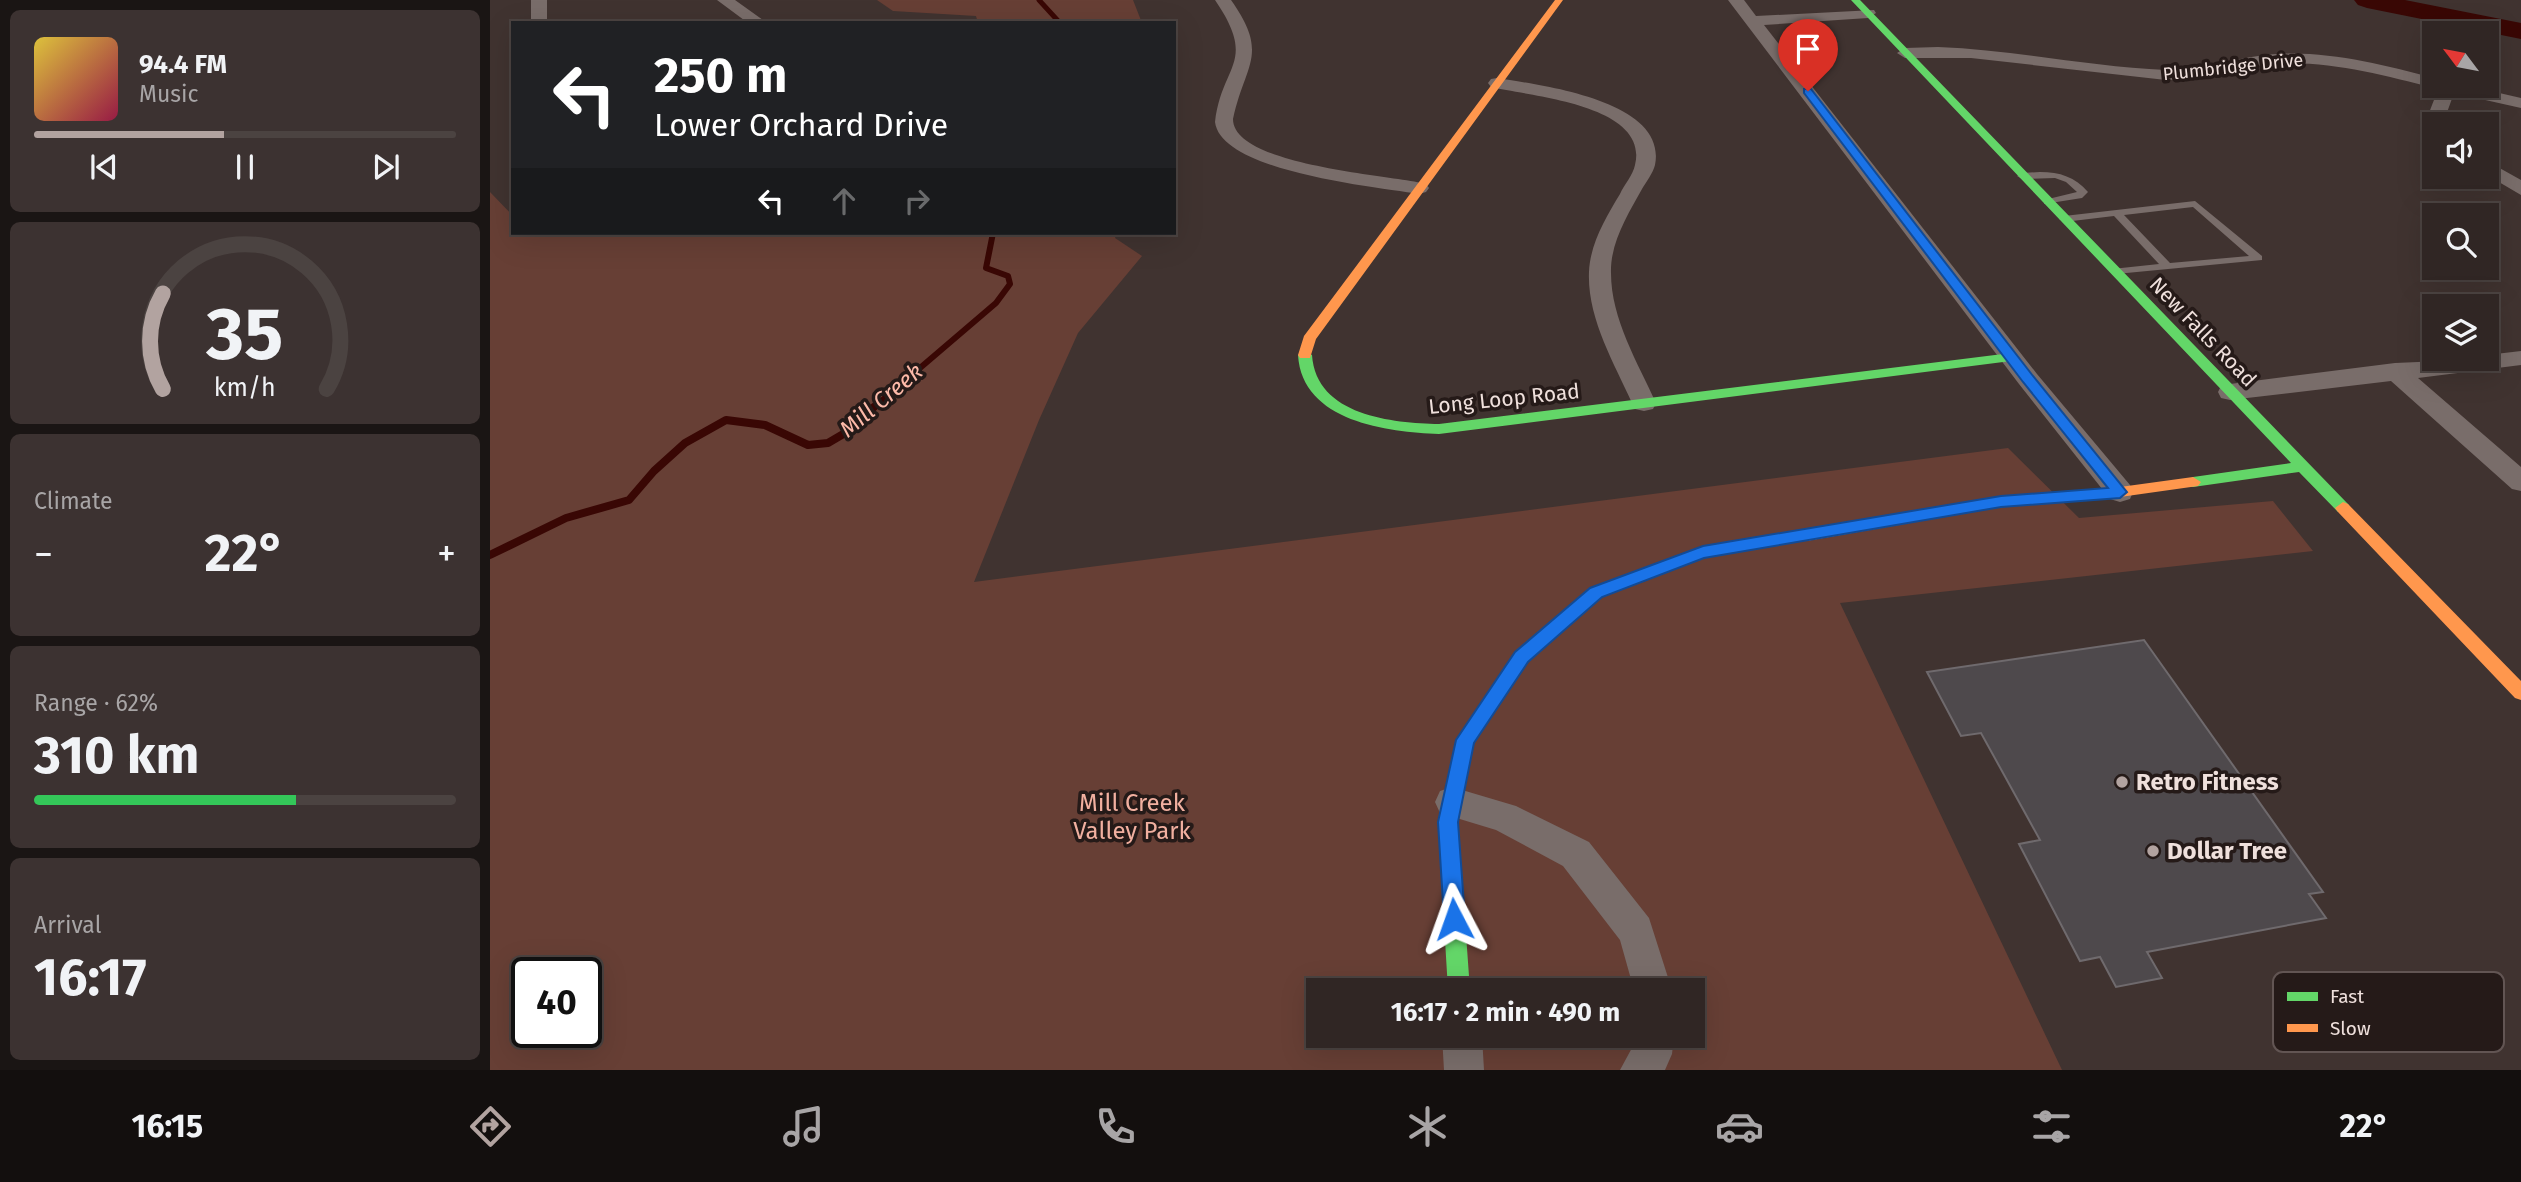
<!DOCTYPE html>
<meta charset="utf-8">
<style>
:root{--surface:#302624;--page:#3c3231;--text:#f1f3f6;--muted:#a8a5a6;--line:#4b4341;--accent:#b2a3a0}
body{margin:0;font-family:"Fira Sans",sans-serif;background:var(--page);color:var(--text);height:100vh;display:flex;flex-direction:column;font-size:26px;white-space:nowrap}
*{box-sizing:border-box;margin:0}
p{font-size:23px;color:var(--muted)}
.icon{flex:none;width:38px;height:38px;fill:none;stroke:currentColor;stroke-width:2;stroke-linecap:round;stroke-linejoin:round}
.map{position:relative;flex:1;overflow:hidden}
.drawer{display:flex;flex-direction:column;gap:10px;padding:10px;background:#1a1514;width:490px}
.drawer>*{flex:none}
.banner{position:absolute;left:21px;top:21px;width:665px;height:214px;border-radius:0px;box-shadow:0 7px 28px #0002,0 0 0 2px var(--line);background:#202124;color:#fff;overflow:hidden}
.needle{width:46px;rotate:302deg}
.controls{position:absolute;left:1932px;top:21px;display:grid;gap:14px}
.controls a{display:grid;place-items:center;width:77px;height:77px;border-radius:0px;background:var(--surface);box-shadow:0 7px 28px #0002,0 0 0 2px var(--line);font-size:35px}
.speed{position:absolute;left:21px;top:957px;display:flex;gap:14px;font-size:35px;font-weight:700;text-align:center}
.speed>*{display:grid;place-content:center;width:91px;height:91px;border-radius:50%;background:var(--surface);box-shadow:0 7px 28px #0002,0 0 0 2px var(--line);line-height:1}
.speed .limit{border:4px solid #111;border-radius:10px;background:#fff;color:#111}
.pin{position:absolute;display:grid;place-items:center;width:60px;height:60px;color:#fff;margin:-72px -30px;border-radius:50% 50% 50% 0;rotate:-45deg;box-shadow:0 0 7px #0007}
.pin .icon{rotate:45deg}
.me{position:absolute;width:77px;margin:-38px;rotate:356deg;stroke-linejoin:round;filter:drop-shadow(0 0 5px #0008)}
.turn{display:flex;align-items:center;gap:24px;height:147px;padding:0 28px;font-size:32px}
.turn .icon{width:91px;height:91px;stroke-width:2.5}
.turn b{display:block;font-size:49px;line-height:60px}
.lanes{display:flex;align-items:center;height:66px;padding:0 28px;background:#0003;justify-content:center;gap:35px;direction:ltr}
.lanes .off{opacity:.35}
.big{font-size:52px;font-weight:700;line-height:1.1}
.drawer .card{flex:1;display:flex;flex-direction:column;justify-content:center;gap:10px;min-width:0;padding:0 24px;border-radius:10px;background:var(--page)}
.drawer .dial{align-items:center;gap:0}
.dial svg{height:182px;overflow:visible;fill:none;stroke:var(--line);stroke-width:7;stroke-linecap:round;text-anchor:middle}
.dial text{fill:var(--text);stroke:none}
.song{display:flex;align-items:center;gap:21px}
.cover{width:84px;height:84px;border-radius:10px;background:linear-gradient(135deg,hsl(50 70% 55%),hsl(340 70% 35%))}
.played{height:7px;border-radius:4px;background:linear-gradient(90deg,var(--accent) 45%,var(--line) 45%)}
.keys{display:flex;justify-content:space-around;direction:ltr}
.heat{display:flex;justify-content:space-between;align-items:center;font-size:38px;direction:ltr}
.charge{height:10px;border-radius:5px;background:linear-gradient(90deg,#34c759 62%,var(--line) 0)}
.trip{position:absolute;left:816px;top:978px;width:399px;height:70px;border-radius:0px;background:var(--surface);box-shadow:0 7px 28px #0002,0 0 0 2px var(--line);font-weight:700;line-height:70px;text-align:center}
.menu{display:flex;height:112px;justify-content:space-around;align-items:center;background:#130f0e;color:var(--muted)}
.menu .icon{width:49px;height:49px}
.menu .on{color:var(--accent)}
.menu b{font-size:32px;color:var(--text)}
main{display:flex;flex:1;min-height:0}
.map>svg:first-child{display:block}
.green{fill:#673f35;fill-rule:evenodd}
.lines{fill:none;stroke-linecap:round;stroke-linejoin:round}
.stream-far2{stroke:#390704;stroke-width:5}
.stream-far1{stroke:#390704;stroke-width:6}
.stream{stroke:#390704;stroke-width:8}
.river{fill:#390704;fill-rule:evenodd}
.building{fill:#4e494c;stroke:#6f6a6d;stroke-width:2}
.lane{fill:#796d6a;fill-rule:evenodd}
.street{fill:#796d6a;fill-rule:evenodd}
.fast{fill:#63d668;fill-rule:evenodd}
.slow{fill:#ff974d;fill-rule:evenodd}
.route{fill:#1a73e8;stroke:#114b97;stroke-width:2}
.poi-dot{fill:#b2a3a0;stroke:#251a18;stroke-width:2.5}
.labels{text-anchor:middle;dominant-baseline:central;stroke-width:7;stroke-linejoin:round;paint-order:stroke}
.far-street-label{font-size:18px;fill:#efe0dc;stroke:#251a18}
.street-label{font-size:21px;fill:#efe0dc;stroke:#251a18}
.water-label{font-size:23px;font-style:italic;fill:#fcb9a8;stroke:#251a18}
.near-poi-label{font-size:24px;font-weight:bold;fill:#efe0dc;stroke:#251a18;text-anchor:start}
.near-park-label{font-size:24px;fill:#f2b0a0;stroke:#251a18}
.key{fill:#251a18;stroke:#625553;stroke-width:2}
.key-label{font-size:19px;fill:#efe0dc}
</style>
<main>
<section class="drawer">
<div class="card">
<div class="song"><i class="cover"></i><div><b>94.4 FM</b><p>Music</p></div></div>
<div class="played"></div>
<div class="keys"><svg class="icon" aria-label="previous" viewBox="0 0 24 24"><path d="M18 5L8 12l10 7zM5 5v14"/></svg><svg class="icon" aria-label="pause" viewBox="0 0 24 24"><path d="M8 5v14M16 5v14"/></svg><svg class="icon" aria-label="next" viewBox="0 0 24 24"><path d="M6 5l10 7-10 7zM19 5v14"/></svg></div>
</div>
<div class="card dial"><svg viewBox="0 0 100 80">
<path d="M14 69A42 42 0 1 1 86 69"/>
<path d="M14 69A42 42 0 0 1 14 27" stroke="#b2a3a0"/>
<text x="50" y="56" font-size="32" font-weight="700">35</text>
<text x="50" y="72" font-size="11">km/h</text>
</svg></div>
<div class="card"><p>Climate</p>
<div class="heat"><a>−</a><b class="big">22°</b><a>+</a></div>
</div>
<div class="card"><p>Range · 62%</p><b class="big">310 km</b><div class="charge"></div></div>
<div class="card"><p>Arrival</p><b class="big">16:17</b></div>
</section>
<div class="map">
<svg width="2031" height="1070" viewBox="0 0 2031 1070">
<rect width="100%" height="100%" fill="#403330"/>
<!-- green -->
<path class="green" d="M387,0H643L652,23H488L486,16L403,11Z
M0,192L23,216V233H627L625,238L652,256L588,333L549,420L484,582L1518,448L1589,518L1783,501L1823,551L1350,603L1572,1070H0ZM37,973H96V1032H37ZM828,990H1202V1036H828Z"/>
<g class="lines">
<!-- stream-far2 -->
<path class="stream-far2" d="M549,0L570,23"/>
<!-- stream-far1 -->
<path class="stream-far1" d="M382,409L506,303L520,284L518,276L496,268L503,233"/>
<!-- stream -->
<path class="stream" d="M0,555L76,518L139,500L164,471L195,443L236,420L275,425L318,445L338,443L355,433L384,407"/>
<!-- river -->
<path class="river" d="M1864,0H1915L2031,23V39L1877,8L1868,5Z"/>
</g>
<!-- building -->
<path class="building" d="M1654,640L1833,892L1819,894L1836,918L1657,952L1672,978L1626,987L1610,957L1590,961L1529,844L1550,840L1491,733L1471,736L1437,672Z"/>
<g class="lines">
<!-- lane -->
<path class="lane" d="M1550,172C1570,172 1585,177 1598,192L1592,198L1554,204V200L1587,192L1576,182L1565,178L1532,179L1527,176L1532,173Z
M1705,201L1772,256V260L1626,274L1622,273V269L1669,264L1624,216L1574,222L1569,219L1574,216ZM1703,207L1759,256L1680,263L1634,215Z"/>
<!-- street -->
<path class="street" d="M41,0H57V23H41Z
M227,0H245L277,23H258Z
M725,0H741C780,55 755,63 743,119C743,166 901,175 936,184L939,188L936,192L929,194C887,187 731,172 725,122C732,63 768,63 725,0Z
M1238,0H1254L1266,16L1384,10L1386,13L1378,18L1274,25L1547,374L1640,485L1643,492L1640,499L1630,502L1620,499L1529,384Z
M1448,47C1525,50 1600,67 1676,70C1714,71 1749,56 1787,54C1840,51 1893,65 1944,78V86H1979L2031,98V108L1964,93L1955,118L1956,124H1944V129L1938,124L1937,118L1949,87L1944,88C1892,75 1838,60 1783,64C1747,67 1713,80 1676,80L1481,58H1415L1407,53L1415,48Z
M1007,78C1049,85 1178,100 1165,165C1163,173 1156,182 1152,189C1138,214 1120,243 1121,273C1121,319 1148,363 1166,403L1163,409L1154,411L1145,409L1142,403C1124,363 1097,318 1099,272C1100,244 1116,217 1130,194C1134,185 1143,175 1145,165C1160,104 1038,96 1001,87L998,83L1001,79Z
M1997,161L2031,180V195L1997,175Z
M2031,351V365L1928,378L2031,467V491L2022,489L1901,381L1740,400L1731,398L1728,392L1731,386L1740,384L1905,363L1997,359V355Z
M962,787L1026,806L1099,842L1159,918L1182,990H1144L1130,940L1073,866L1006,830L950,813L945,802L950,791Z
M952,1036H992L994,1070H954Z
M1144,1036H1184L1182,1054L1175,1070H1130L1143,1046Z"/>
<!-- fast -->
<path class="fast" d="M1361,0H1370L1858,504L1861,508L1858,512H1848L1809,472L1703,487L1698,486L1695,482L1703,477L1801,463Z
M815,351L822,355C826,416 903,423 949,424L1521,353L1528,357L1521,361L949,434C898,432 812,422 808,355Z
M1316,529L1324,535L1322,539L1215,558L1112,596L1037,662L984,742L968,823L980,990H958L948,823L966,740L1025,652L1100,588L1213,546Z"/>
<!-- slow -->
<path class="slow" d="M1065,0H1073L826,339L820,358H810L808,355L814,336Z
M1703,477L1711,482L1708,486L1630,497L1511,507L1316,541L1308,535L1316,529L1511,497L1630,487Z
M1853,502L1858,504L2031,681V700L2025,698L1848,512L1845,508Z"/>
</g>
<!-- route -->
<path class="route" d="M1314,89H1321L1543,376L1637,492L1630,498L1511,507L1214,558L1112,597L1038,662L984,743L968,822L975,919L972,926L964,929L957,926L954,919L948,822L966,740L1025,652L1100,588L1213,546L1511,496L1618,488L1533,382L1314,93Z"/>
<!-- markers -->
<g class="poi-dot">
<circle cx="1632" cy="782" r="7"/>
<circle cx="1663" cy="851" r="7"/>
</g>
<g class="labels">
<!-- far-street labels -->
<g class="far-street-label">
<text transform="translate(1743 67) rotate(-6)">Plumbridge Drive</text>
</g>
<!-- street labels -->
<g class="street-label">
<text transform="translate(1713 332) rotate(46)">New Falls Road</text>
<text transform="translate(1014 399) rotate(-6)">Long Loop Road</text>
</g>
<!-- water labels -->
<g class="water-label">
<text transform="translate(391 400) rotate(-40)">Mill Creek</text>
</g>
<!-- near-poi labels -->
<g class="near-poi-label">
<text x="1646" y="782">Retro Fitness</text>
<text x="1677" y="851">Dollar Tree</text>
</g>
<!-- near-park labels -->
<g class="near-park-label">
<text x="642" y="803">Mill Creek<tspan x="642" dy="28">Valley Park</tspan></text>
</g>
</g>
<!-- legend -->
<rect x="1783" y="972" width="231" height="80" rx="10" class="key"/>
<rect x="1797" y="992" width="31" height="9" fill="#63d668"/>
<rect x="1797" y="1024" width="31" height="8" fill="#ff974d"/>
<g class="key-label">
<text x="1840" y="1003">Fast</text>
<text x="1840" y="1035">Slow</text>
</g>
</svg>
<div class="controls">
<a><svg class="needle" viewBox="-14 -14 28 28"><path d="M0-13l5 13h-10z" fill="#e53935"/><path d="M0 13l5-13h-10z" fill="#a8a5a6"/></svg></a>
<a><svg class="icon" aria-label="sound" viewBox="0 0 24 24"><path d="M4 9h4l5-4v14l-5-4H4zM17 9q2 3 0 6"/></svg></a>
<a><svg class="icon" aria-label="search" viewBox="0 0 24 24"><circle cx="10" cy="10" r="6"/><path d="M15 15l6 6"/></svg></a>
<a><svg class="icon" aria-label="layers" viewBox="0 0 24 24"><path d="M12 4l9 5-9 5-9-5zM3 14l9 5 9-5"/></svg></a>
</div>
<div class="speed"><div class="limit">40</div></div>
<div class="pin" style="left:1318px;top:91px;background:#d93025"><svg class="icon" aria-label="arrive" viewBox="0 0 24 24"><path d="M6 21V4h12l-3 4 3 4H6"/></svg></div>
<svg class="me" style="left:964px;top:919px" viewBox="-20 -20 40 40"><path d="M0-17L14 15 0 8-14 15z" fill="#1a73e8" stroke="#fff" stroke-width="4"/></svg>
<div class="trip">16:17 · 2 min · 490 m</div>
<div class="banner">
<div class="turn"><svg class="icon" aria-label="left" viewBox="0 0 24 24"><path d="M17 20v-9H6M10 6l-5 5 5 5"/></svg><div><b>250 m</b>Lower Orchard Drive</div></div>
<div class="lanes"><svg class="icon" aria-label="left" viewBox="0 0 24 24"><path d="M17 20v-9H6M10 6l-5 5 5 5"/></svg><svg class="icon off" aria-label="ahead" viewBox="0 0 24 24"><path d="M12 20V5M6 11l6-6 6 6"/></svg><svg class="icon off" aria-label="right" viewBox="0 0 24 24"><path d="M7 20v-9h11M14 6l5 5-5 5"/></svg></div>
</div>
</div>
</main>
<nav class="menu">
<b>16:15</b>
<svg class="icon on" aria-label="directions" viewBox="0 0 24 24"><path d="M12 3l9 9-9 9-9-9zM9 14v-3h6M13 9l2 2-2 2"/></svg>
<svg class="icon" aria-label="music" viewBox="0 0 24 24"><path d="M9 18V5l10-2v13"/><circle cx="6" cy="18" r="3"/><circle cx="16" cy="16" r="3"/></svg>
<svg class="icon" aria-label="phone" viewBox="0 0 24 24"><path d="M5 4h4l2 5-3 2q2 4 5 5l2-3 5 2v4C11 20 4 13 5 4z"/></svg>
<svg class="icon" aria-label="climate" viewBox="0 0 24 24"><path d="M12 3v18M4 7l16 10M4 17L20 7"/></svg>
<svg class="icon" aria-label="car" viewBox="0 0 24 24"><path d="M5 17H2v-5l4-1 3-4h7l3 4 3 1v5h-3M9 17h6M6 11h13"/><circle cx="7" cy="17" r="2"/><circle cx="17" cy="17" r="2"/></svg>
<svg class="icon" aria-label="filters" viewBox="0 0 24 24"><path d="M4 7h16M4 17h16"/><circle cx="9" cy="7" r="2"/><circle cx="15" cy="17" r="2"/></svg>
<b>22°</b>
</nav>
